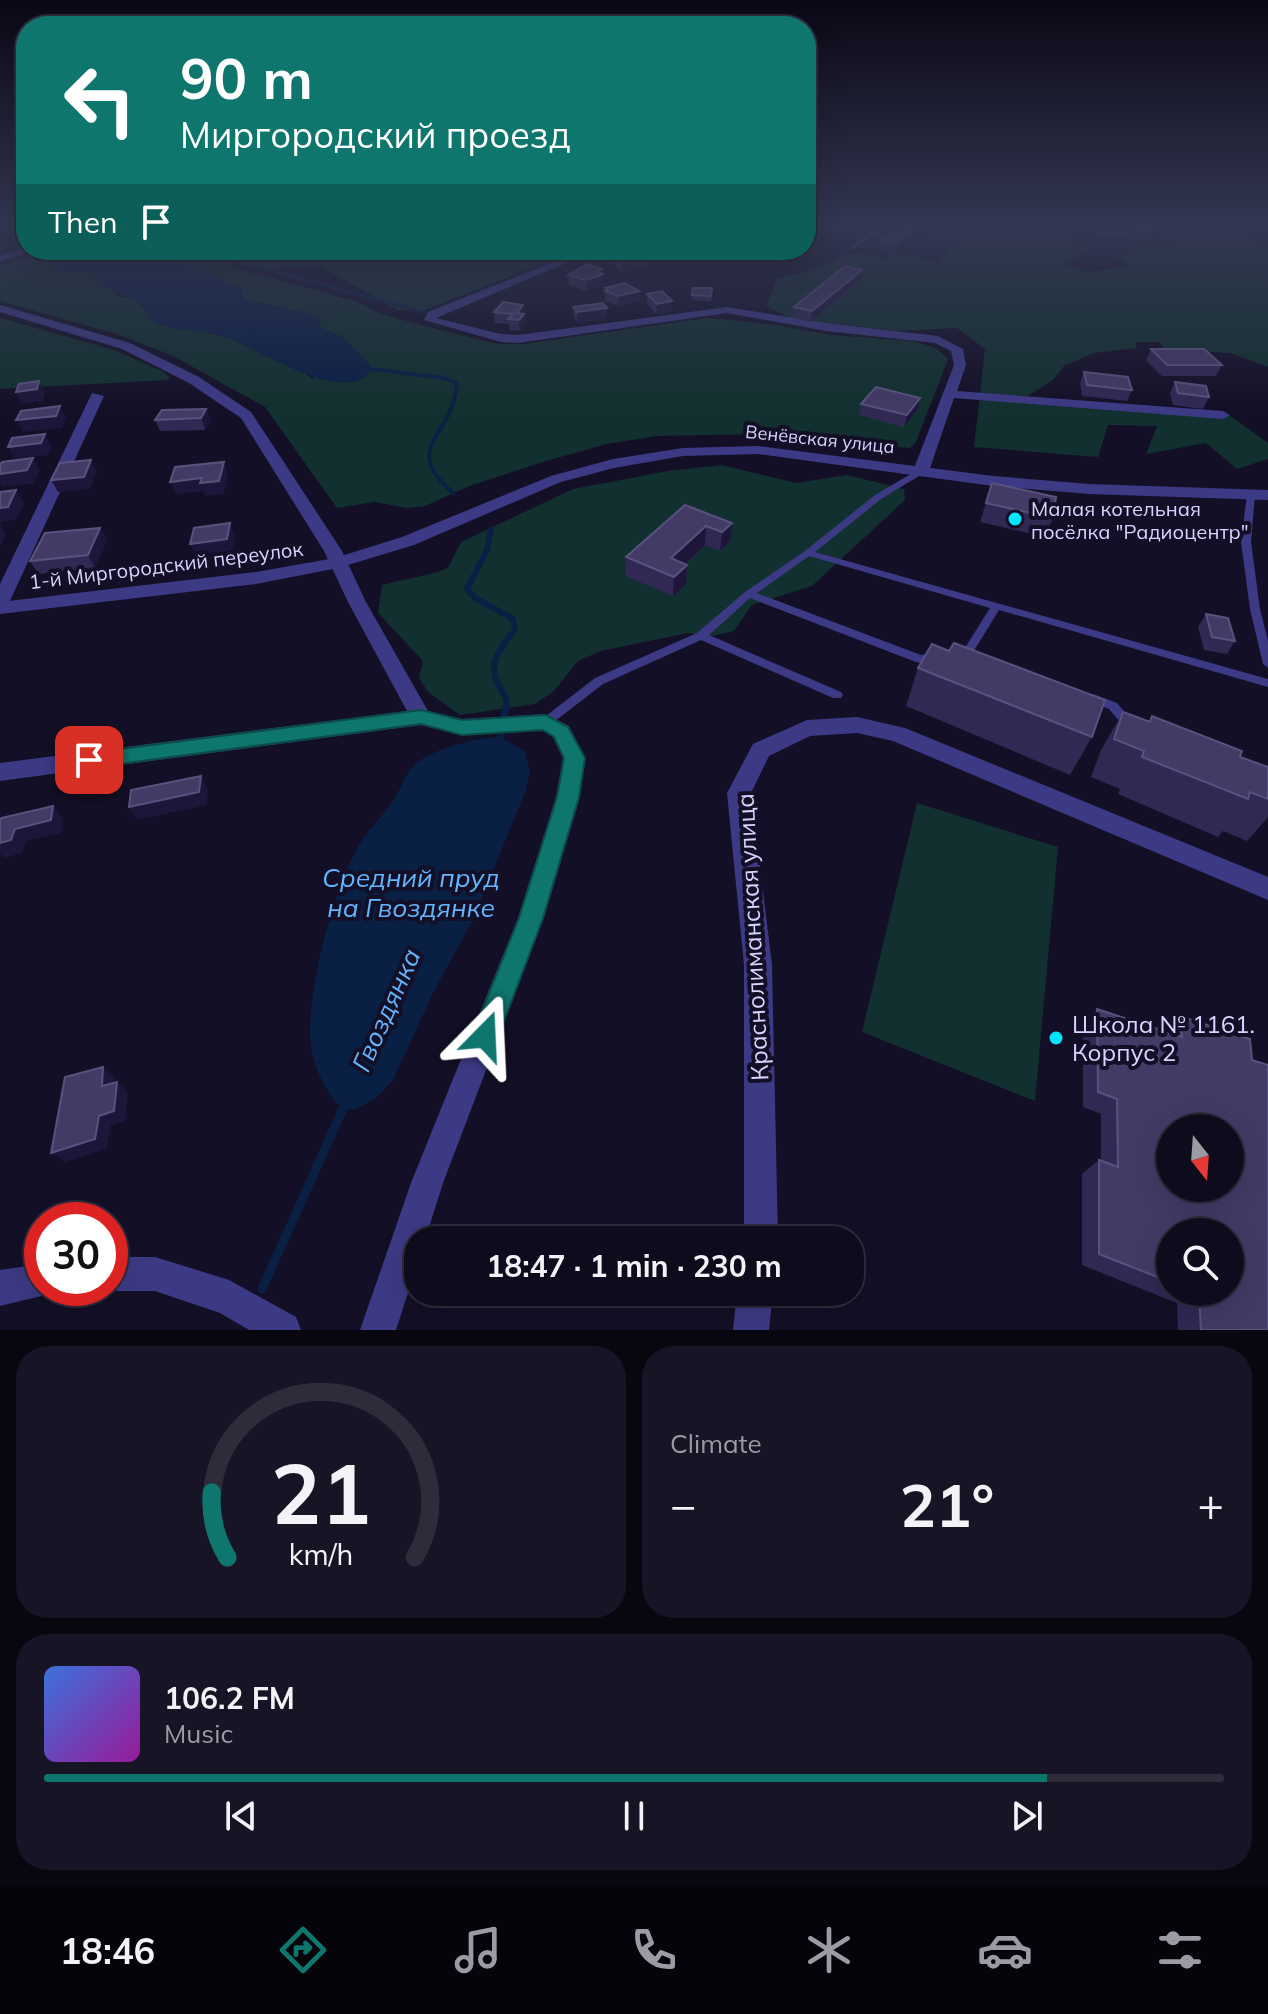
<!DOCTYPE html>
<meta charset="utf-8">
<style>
:root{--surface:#0e0b1c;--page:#171425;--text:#f1f3f6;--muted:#9b9ba3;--line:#2e2b3b;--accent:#0f766e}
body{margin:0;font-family:Mulish,sans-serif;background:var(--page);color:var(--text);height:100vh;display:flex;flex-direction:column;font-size:30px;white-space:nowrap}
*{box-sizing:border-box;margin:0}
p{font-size:26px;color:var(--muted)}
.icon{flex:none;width:44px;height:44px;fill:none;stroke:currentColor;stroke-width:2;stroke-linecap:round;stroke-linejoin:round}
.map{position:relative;height:1330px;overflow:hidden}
.drawer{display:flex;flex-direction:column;gap:16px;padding:16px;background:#08060f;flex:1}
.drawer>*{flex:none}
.guide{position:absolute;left:16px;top:16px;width:800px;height:244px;border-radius:32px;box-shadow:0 8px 32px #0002,0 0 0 2px var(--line);background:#0f766e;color:#fff;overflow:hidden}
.needle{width:52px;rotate:163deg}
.tools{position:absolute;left:1156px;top:1114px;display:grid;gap:16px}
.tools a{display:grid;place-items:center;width:88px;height:88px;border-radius:50%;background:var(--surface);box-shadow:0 8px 32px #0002,0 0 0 2px var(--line);font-size:40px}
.speed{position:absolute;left:24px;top:1202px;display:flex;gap:16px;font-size:40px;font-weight:700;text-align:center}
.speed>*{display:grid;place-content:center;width:104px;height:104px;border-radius:50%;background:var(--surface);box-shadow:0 8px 32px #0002,0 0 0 2px var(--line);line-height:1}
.speed .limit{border:12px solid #d22;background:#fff;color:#111}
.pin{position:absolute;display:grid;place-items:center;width:68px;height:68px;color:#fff;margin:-34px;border-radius:16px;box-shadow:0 4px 12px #0006}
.me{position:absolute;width:88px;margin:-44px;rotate:21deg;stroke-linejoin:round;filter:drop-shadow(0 0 6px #0008)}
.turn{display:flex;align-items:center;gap:28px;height:168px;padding:0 32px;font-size:36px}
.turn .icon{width:104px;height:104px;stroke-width:2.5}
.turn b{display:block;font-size:56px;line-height:68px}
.then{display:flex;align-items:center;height:76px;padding:0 32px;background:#0003;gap:16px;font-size:30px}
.big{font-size:60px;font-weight:700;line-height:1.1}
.drawer .tile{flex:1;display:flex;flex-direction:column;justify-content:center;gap:12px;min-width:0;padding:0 28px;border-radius:32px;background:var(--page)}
.drawer .dial{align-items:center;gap:0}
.dial svg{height:208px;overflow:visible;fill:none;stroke:var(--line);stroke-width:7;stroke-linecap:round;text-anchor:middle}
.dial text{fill:var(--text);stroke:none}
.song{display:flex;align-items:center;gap:24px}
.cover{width:96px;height:96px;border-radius:12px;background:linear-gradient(135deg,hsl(220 70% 55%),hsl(300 70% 35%))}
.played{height:8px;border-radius:4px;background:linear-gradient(90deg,var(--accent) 85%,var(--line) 85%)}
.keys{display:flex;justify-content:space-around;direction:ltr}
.heat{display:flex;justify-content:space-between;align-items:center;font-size:44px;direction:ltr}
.drawer .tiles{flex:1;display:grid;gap:16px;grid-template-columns:1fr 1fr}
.tile:last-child{grid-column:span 2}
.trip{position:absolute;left:404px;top:1226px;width:460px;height:80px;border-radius:32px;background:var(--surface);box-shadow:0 8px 32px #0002,0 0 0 2px var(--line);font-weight:700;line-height:80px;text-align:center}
.tab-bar{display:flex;height:128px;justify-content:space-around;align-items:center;background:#06040b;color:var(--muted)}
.tab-bar .icon{width:56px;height:56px}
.tab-bar .selected{color:var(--accent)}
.tab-bar b{font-size:36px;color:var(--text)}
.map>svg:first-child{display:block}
.green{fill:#12302f}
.water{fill:#0a1f44}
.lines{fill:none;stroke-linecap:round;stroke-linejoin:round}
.stream-far4{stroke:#0a1f44;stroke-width:3}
.stream-far3{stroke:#0a1f44;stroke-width:4}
.stream-far2{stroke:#0a1f44;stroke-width:6}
.stream-far1{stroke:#0a1f44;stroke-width:7}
.stream{stroke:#0a1f44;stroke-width:9}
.service{fill:#3d3a85;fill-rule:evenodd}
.minor{fill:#3d3a85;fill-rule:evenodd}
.tertiary{fill:#3d3a85;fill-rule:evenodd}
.wall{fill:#312854;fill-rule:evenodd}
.shaded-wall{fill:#1d163a}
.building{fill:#433a66;stroke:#5a527e;stroke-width:2;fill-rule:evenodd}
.route{fill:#0f766e;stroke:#0a4d48;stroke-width:2}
.poi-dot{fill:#00e5ff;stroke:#130f26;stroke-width:3}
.labels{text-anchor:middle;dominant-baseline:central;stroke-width:8;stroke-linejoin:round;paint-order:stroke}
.far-street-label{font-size:18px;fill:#d9d4ff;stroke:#130f26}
.poi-label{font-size:20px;fill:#d9d4ff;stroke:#130f26;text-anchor:start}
.street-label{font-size:20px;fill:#d9d4ff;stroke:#130f26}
.near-street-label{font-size:24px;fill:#d9d4ff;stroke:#130f26}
.near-poi-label{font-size:24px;fill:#d9d4ff;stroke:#130f26;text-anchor:start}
.near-water-label{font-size:26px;font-style:italic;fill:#62b6ff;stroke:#130f26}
</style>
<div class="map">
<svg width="1268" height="1330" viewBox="0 0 1268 1330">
<rect width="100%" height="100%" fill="#130f26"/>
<!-- green -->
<path class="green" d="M918,225H1046L1089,250L1061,265L1089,272L1132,267L1117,257L1152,242L1177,244L1153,227L1130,225H1230L1244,230L1239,235L1268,244V367L1230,353L1166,349L1159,342H1135L1137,348L1094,353L1064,366L1053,380L1026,397L1226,413L1268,443V459L1237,469L1206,443L1146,454L1157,426L1108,425L1098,457L974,447L985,349L957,328L899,331L792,319L766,306L777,278L793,275L859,252L887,259V252L937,260L961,241L893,230Z
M177,250H198L235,268L355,301L379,313L413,323L497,344H523L707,318L769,324L831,335L913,341L936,348L948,359L916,442L910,448L763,434L656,436L607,444L546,461L472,485L425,506L408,508L374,502L337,508L265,407L173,356L120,335L0,301V266L35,254V258L52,263L61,271L96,273L119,297L131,298L141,306L155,322L226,337L298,369L313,379L343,337L319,327L317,324L322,320L316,315L246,300L241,296L243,290L214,275L184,268Z
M212,250H576L425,310H397L320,266L254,269Z
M0,318L114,350L164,372L170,378L167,380L0,389Z
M721,465L796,483L847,475L904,489L905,500L812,586L752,605L734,631L712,636L688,633L601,651L578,661L554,691L535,704L460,715L428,692L419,678L423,661L378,613L382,585C405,578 427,577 448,568L461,542L573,489L668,471Z
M917,803L1058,847L1035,1101L862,1032Z"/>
<!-- water -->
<path class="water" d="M44,250H177L182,266L214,275L243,290L241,296L246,300L316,315L322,320L317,324L319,327L343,337L370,365L371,371C343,407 259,349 226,337C206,329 171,332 154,322C148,317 145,308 138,303C125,293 101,293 96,273L61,271L52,263L39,261L35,254Z
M500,737L525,751L530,772L526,790L472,922L434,991L393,1080L377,1097L357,1109L343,1110C327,1093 317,1075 312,1052C302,1003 334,889 359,845C368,829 382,817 392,802C402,789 405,771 419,761C440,747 475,738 500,737Z"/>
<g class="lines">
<!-- stream-far4 -->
<path class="stream-far4" d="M5,225L17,229V236L26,239
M216,250L236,261L427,313"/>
<!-- stream-far3 -->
<path class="stream-far3" d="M363,368L444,378L457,383C453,439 398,446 454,494"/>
<!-- stream-far2 -->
<path class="stream-far2" d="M491,530L487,550L467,589L475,598L513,619L515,629C503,646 486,662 498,684C503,694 508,697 506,709"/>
<!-- stream-far1 -->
<path class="stream-far1" d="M499,745L506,707"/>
<!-- stream -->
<path class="stream" d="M262,1289L345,1104"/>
<!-- service -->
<path class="service" d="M881,225H887L854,249H850V247Z
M1258,225H1268V228L1259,226Z
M921,468L924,469V473L881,499L815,552L1268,679V687L999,610L972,654H964L963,651L990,608L809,556L757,593L921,655L937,652L941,653L942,656L941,659L920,663L916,662L750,598L709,635L841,692L843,695L841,698H833L701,640L603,684L550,725H542L540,722L542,719L595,678L697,633L745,592L805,551L875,495Z
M1251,491L1255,494L1251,542L1260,609L1268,641V668L1263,664L1250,609L1241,542L1247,494Z
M1093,694L1117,703L1133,722L1135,725L1133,728H1125L1109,709L1089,701L1087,698L1089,695Z"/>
<!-- minor -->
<path class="minor" d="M26,248L35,250L0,262V256Z
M583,250H597L436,318L501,334L518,335L727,307L826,323L938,336L963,349L966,365L957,391L1223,411L1230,415L1223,419L954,398L929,471L921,476L913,471L954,365L951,351L935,343L826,331L727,313L518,343L501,342L424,320L428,312Z
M0,305L130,343L199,377L251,412L342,551L366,602L428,711L462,719L546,714L569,726L585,758L580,797L544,918L443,1183L425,1240H418V1262L396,1330H360L411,1183L518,918L556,797L563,758L553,737L542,730L462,735L421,725L0,781V763L407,711L348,602L324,551L241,418L189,383L122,349L0,312Z
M92,393L104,396L9,603L0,609V584Z
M857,717L905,728L1268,877V900L893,741L857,733L810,736L769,756L751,793L772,965L778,1240H744V965L727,793L753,744L807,720Z
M110,1257H155L229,1280L296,1317L301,1330H249L220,1313L155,1291H110L102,1288H110Z
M42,1264V1288H57L54,1293L0,1306V1270Z
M737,1292H773L769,1330H733Z"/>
<!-- tertiary -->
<path class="tertiary" d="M758,446L993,476L1089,484L1268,490V500L1089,494L993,486L758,454L683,456L614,468L561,482L414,545L338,568L256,584L0,614V602L256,572L335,558L402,537L551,476L613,459L683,448Z"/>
</g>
<!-- wall -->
<path class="wall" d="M851,225H871L870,226L869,229L865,233L850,230Z
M1098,225H1156L1150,241L1095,233Z
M910,238L893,252L879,249L881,240Z
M612,253L649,266L622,271L612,263Z
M568,275L603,284L586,291L569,285Z
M860,280L810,322L793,317L794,307Z
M605,288L639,301L618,306L605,301Z
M693,288H712L711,301L692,300Z
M647,294L672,312L656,314L647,304Z
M523,305L525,324L520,331L510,330L509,324L495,323L494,312Z
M573,307L607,308V318L578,323L574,317Z
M1151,349L1222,365L1216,376H1162L1146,360Z
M1084,372L1132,390L1127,401L1082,396L1080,383Z
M1175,382L1209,397L1203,409L1173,405L1170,393Z
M920,398L917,410L904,427L859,415L861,404Z
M206,409L211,420L205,430L160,431L155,420Z
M992,483L1053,518L1045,537L980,522Z
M685,505L732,523L730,541L720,551L705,545L685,564L686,584L673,596L626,576V557Z
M100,528L107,540L95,568L38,574L30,561Z
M1206,614L1235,641L1227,654L1204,650L1198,627Z
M918,668L1092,737L1070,775L906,706Z
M1123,712L1149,722L1152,716L1240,757L1268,767V817L1247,841L1223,831L1218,837L1118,794L1120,789L1091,777L1101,750Z
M1097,1009L1165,1032L1180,1016L1268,1330H1178L1177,1303L1082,1265V1174L1099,1160L1101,1161V1114L1083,1107V1026ZM1170,1232L1230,1292H1170Z"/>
<!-- shaded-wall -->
<path class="shaded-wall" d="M866,225H871L870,226L869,229L865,233Z
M912,229L910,238L893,252L895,243Z
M649,256V266L622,271V261Z
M602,269L603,284L586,291V280L597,271Z
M862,270L860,280L810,322L812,311Z
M639,291V301L618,306V296Z
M672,301V312L656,314L657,304Z
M523,305L525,324L520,331L517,313Z
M607,308V318L578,323L577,312Z
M39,381L45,392L43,401L22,404L16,392Z
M920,398L917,410L904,427L907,415Z
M60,406L66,418L62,428L23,432L16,420Z
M206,409L211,420L205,430L201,418Z
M45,434L51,446L48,455L15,459L8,447Z
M33,458L40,470L34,483L2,487L0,483V474Z
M91,460L97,472L90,489L58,492L51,480Z
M224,462L228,474L224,494L205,496L204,491L176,494L170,482Z
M16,490L24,503L16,520L0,522V508Z
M230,523L235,536L232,551L196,556L190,544Z
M732,523L730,541L720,551L722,532Z
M0,524L6,534L1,546L0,547Z
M706,526L705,545L672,576L671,558Z
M100,528L107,540L95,568L88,555Z
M687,565L686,584L673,596L674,577Z
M201,776L208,789L207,805L137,820L129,807Z
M53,806L63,819L61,833L26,841L22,853L4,858L0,853V843L15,829Z
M103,1067L115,1077L113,1097L102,1086Z
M117,1082L128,1093L125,1121L111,1125L107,1149L65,1162L51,1153L99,1116Z"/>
<!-- building -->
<path class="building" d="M1108,225H1156L1153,232Z
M898,226L912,229L895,243L881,240Z
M629,250H638L649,256L622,261L612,253Z
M587,264L602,269L597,271L603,274L586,280L568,275Z
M845,266L862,270L812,311L794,307Z
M625,283L639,291L618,296L605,291L608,290L605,288Z
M693,288H712L711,296L692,295Z
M662,291L672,301L657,304L647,294Z
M503,302L523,305L517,313L524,314L519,320L508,319L513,314L494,312Z
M603,303L607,308L577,312L573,307Z
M1151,349H1204L1222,365H1167Z
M1084,372L1128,377L1132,390L1087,385Z
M39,381L37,389L16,392L19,384Z
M1175,382L1206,386L1209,397L1178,393Z
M876,387L920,398L907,415L861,404Z
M60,406L56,416L16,420L21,411Z
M206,409L201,418L155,420L162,410Z
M45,434L41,443L8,447L12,438Z
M33,458L27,470L0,474V465L2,462Z
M91,460L84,477L51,480L60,463Z
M224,462L219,481L200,483L202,478L170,482L175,467Z
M992,483L1056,497L1053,518L986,503Z
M16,490L8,507L0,508V492Z
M685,505L732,523L722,532L706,526L671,558L687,565L674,577L626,557Z
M230,523L227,539L190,544L194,528Z
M100,528L88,555L30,561L45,533Z
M1206,614L1228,618L1235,641L1212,637Z
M954,643L1105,700L1092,737L918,668L932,644L949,651Z
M1123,712L1150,722L1152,716L1242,751L1240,757L1268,767V799L1250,792L1248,799L1142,757L1144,751L1114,739Z
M201,776L199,792L129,807L131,790Z
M53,806L51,820L15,829L11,840L0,843V821L1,818Z
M1097,1009L1182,1037L1180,1016L1250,1039L1252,1060L1268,1065V1330H1201L1199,1293L1196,1292H1230V1232H1170V1282L1099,1254V1160L1118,1167L1117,1099L1098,1092ZM1170,1128H1230V1188H1170Z
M103,1067L102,1086L117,1082L114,1111L99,1116L95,1139L51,1153L65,1077Z"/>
<!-- sky -->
<linearGradient id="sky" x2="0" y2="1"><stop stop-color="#0a0815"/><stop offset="0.55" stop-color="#333752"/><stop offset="1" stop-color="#333752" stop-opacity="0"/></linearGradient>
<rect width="1268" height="411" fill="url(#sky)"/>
<!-- route -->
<path class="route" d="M421,710L462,720L546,715L568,727L585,758L579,797L543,918L495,1045L485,1049L476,1045L472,1036L519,918L557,797L564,758L554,737L543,730L462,735L421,724L89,768L81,766L78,760L81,755L89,753Z"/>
<!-- markers -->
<g class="poi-dot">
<circle cx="1015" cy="519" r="8"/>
<circle cx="1056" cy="1038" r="8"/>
</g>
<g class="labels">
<!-- far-street labels -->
<g class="far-street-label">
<text transform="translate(820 439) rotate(6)">Венёвская улица</text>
</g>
<!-- poi labels -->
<g class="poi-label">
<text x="1031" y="508">Малая котельная<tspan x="1031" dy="23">посёлка "Радиоцентр"</tspan></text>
</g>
<!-- street labels -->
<g class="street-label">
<text transform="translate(166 565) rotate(-7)">1-й Миргородский переулок</text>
</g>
<!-- near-street labels -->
<g class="near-street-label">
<text transform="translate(752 937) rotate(-93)">Краснолиманская улица</text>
</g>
<!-- near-poi labels -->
<g class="near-poi-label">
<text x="1072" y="1024">Школа № 1161.<tspan x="1072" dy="28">Корпус 2</tspan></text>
</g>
<!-- near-water labels -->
<g class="near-water-label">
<text x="411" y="877">Средний пруд<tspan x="411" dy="30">на Гвоздянке</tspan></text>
<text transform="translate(386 1010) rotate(-66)">Гвоздянка</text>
</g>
</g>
</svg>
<div class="tools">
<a><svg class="needle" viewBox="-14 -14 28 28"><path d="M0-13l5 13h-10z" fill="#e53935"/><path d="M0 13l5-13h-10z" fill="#9b9ba3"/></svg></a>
<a><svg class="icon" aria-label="search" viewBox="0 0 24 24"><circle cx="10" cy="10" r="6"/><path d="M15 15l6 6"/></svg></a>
</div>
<div class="speed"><div class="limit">30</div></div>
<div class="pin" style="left:89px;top:760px;background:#d93025"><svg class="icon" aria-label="arrive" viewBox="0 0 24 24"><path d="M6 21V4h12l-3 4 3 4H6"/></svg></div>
<svg class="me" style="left:485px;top:1036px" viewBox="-20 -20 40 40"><path d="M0-17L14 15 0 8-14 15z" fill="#0f766e" stroke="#fff" stroke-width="4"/></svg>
<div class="trip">18:47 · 1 min · 230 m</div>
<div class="guide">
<div class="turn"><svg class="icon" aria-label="left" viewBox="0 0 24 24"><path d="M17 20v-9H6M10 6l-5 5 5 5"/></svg><div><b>90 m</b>Миргородский проезд</div></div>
<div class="then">Then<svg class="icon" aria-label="arrive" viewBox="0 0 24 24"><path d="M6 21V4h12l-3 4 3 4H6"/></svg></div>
</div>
</div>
<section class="drawer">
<div class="tiles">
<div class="tile dial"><svg viewBox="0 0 100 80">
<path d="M14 69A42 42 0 1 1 86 69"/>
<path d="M14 69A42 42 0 0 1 8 44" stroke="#0f766e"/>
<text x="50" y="56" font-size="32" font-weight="700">21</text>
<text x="50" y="72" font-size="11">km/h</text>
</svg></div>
<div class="tile"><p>Climate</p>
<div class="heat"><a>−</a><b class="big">21°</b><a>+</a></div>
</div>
<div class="tile">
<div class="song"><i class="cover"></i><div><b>106.2 FM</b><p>Music</p></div></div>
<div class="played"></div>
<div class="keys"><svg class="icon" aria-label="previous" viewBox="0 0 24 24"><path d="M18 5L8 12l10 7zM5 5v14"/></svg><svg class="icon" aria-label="pause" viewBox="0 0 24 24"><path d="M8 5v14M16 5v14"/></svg><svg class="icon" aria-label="next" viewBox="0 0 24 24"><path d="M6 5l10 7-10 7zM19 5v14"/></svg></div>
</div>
</div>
</section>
<nav class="tab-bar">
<b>18:46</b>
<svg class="icon selected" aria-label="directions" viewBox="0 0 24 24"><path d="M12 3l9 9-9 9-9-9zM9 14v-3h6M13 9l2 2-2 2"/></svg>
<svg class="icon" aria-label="music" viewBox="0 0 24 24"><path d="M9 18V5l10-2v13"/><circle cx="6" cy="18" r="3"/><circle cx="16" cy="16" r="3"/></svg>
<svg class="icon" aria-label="phone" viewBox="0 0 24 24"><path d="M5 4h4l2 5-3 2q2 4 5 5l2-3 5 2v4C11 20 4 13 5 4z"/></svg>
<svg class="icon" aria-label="climate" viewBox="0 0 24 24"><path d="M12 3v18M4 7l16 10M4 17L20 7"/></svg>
<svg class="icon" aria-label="car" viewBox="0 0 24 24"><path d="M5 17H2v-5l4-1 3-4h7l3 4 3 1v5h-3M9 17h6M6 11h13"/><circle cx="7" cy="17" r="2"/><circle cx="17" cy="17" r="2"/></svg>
<svg class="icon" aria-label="filters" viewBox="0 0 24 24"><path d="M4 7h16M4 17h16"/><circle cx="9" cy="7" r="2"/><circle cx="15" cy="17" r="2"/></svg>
</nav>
